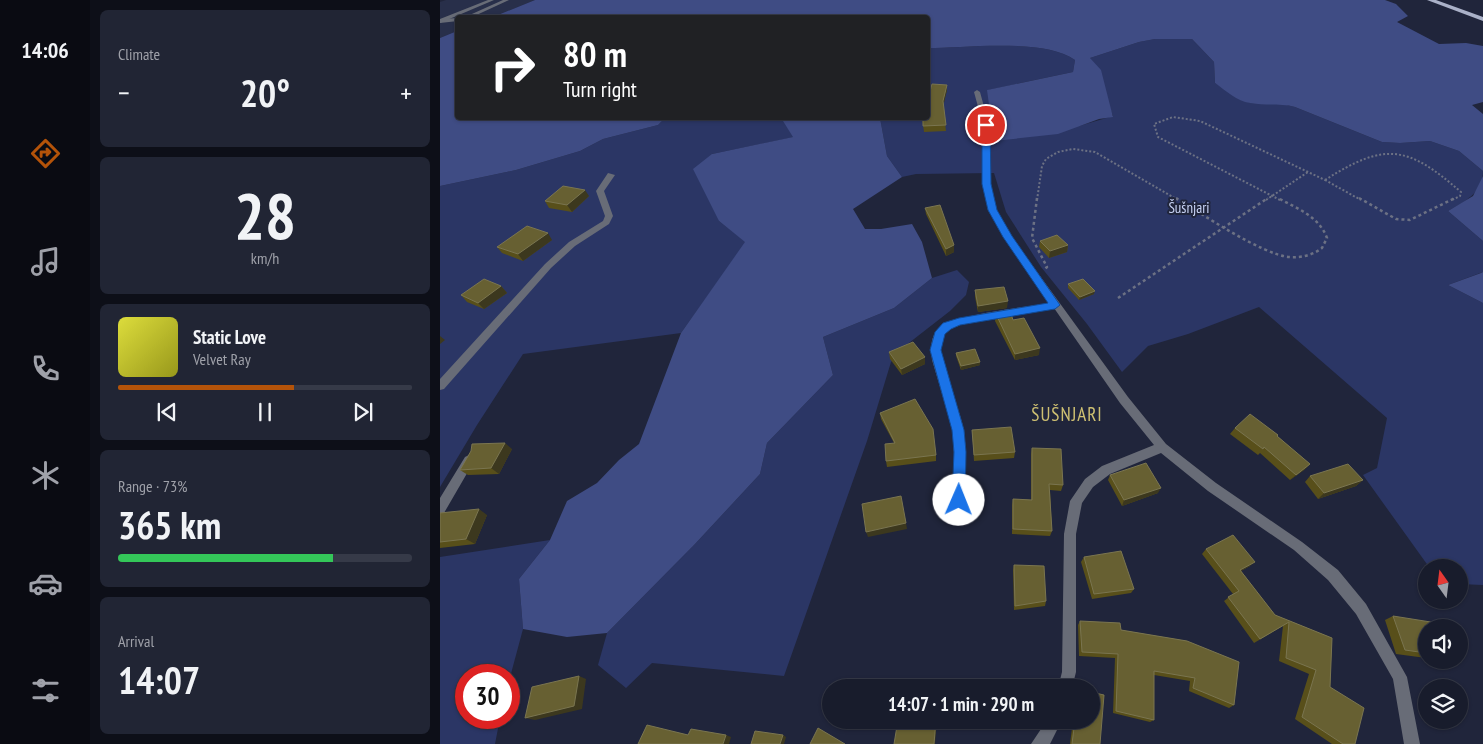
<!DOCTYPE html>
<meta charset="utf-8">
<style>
:root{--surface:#181c2c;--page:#212534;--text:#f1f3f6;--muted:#9fa1a9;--line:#363a48;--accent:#b45309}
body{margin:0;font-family:"PT Sans Narrow",sans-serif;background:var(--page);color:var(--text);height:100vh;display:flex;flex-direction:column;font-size:19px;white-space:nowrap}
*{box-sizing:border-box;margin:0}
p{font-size:16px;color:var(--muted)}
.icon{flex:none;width:28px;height:28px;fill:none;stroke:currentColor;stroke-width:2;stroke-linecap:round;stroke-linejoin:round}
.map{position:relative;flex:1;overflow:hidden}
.details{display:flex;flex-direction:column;gap:10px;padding:10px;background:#0d0f18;width:350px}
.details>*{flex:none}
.top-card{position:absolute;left:15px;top:15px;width:475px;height:105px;border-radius:5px;box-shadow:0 1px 4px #0004,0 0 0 1px var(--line);background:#202124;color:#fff;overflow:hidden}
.needle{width:32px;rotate:346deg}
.buttons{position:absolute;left:978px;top:559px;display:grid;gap:10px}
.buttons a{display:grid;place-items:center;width:50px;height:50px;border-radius:50%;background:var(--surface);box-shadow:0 1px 4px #0004,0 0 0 1px var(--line);font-size:25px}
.speed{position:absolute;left:15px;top:664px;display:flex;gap:10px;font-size:25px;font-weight:700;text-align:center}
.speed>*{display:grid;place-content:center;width:65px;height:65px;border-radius:50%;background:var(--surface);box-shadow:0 1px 4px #0004,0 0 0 1px var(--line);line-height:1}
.speed .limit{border:8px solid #d22;background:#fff;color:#111}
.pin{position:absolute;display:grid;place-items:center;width:42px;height:42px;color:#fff;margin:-21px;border:2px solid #fff;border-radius:50%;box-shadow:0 1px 5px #0007}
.me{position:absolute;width:55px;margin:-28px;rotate:1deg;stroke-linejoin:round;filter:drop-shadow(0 0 4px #0008)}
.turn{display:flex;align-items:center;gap:18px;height:105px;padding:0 25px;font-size:22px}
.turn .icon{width:65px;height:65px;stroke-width:2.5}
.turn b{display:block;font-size:35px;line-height:42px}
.big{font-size:38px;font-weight:800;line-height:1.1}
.details .card{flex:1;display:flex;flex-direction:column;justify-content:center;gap:8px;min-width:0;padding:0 18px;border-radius:8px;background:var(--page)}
.details .dial{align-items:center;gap:0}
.dial b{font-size:65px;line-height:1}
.song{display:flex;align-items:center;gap:15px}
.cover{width:60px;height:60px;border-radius:8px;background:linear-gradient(135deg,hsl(60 70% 55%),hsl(60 70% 35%))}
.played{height:5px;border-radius:2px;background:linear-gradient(90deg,var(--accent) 60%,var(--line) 60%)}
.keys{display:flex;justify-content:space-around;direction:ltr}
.heat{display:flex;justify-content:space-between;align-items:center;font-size:28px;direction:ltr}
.charge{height:8px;border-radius:4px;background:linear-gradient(90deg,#34c759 73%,var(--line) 0)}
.trip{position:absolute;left:382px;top:679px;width:278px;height:50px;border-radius:25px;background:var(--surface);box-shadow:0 1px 4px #0004,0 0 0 1px var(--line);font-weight:800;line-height:50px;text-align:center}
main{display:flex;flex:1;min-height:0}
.tabs{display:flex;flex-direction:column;width:90px;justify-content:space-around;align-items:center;background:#0a0b12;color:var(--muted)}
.tabs .icon{width:35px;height:35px}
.tabs .on{color:var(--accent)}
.tabs b{font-size:22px;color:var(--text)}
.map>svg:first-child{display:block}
.built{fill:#282f4a}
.green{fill:#2b3665}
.forest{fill:#3f4c84}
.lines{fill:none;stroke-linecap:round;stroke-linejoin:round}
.path-far1{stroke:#6c7184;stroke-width:2;stroke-dasharray:2 2;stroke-linecap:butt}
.path{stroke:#6c7184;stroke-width:2.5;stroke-dasharray:3 3;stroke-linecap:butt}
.lane{fill:#686c77;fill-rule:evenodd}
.street{fill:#686c77;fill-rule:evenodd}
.primary{fill:#aab1c8;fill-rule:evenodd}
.wall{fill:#584f1a}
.shaded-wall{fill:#3c381e}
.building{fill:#676032;stroke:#7a7550}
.route{fill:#1a73e8;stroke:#114b97}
.labels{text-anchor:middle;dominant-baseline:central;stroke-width:4;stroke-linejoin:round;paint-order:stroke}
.far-park-label{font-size:15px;fill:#c8d3f5;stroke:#20253b}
.neighbourhood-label{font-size:19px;letter-spacing:1px;fill:#cec072;stroke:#20253b}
</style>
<main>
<nav class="tabs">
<b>14:06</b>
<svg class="icon on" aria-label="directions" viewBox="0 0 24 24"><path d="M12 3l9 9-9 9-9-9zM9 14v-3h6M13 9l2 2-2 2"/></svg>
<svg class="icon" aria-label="music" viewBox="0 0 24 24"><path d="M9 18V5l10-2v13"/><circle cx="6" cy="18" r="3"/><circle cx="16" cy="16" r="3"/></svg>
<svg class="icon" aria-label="phone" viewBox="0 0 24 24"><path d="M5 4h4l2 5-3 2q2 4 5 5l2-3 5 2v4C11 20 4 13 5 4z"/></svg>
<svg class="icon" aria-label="climate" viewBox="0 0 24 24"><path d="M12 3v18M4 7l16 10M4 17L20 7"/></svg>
<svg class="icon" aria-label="car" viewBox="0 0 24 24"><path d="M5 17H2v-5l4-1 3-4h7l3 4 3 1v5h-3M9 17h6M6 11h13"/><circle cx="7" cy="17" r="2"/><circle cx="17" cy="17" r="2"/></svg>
<svg class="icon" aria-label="filters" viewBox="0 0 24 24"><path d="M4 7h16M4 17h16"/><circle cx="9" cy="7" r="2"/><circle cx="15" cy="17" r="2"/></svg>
</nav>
<section class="details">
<div class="card"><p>Climate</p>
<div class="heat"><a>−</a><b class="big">20°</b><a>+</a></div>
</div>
<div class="card dial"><b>28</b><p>km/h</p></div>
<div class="card">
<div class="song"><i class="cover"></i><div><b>Static Love</b><p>Velvet Ray</p></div></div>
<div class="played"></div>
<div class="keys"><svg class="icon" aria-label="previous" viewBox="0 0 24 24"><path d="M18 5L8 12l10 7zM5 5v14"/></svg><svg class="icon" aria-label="pause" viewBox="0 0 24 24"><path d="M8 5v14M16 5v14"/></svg><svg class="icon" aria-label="next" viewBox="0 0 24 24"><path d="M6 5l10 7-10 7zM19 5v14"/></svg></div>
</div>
<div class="card"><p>Range · 73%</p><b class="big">365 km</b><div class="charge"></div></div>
<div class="card"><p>Arrival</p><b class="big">14:07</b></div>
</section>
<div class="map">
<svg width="1043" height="744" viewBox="0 0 1043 744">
<rect width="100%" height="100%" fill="#20253b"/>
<!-- built -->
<path class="built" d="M6,0H95L53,17L18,18L17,31L0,38V2Z"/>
<!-- green -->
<path class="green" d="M715,39H752L774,62L775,83L810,103L843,104L855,107L942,142L960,143L990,141L1019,151L1043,171C1043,193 1024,202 1008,211L1043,241V272L1008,285L1043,303V585L1019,584V568L989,567L923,475L937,468L947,418L819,307L748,334L708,346L682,372L647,324L601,267L566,212L554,173L476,174L462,177L447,156L440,118H488V48C525,48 605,38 635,60L633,72L548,90L639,126L673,116L650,58L699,42Z
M225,118H341L354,137L272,154L279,221L306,242L241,333L83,354L37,425L0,487V186L76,170L140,151L163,139L218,125Z
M517,270L529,282L526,295L510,311L465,346L451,362L427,441L344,676L212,663L186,688L158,665L167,633L255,544L320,474L327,443L393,375L383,337L454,308L492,278Z
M110,540L79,579L83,629L69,681V675H26V718H60L55,744H0V557Z"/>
<!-- forest -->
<path class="forest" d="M95,0H945L956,4L968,16L957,22L999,44L1026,43L1043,46V102L1032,105L1043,114V171L1019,151L990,141L960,143L942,142L855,107C840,103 825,106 810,103C797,101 786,91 775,83L774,62L752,39H715L699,42L650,58L661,70L673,117L659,119L618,134L554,141L547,90L633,72L635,60C605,38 525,48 488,48V18L53,17Z
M17,31L18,118H225L218,125L163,139L140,151L76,170L0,186V38Z
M341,118H440L447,156L462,177L413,209L425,229H441L472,224L482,242L492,278L454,308L383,337L393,375L327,443L320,474L255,544L167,633L127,637L83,629L79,579L110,540L127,501L157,483L179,460L199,444L241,333L305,242L279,221L253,169L272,154L353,137Z
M1043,176V241L1008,211L1033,196Z
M1043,272V303L1008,285L1041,273Z"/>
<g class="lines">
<!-- path-far1 -->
<path class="path-far1" d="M885,180L921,200
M885,180C945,142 967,145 1021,192L1020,196L1012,200
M597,200L602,166L606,159L618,152L633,149L655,152L738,200
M826,200L868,172
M840,200L718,137L714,124L733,117L760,121L885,180"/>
<!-- path -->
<path class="path" d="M597,198L592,238L607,267L605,269
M736,198C762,214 821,254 849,257C861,258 873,255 882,248L887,238C879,216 856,208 838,198
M919,198L956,219L970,220L1015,198
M678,298L828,198"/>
<!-- lane -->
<path class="lane" d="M63,0H69L30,18H23Z
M18,18V21L0,23V19Z"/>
<!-- street -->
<path class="street" d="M48,0H54L0,23V19Z
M537,90L540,92L549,125L551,184L556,210L571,236L688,397L726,444L776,483L862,542L898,570L926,604L967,677L980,744H964L953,679L916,614L888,580L854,550L768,491L721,453L670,474L653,487L642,503L636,534V672L632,688H618L622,672L624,534L630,501L645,479L662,466L714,445L680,403L614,308L520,325C513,328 504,331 502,339C495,364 520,405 524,431C527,454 525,477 525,500L523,504L519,505L515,504L513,500L514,456L513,430L492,360C491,349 490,339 497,330C509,315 588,307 610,303L565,239L548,210L543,184V125L534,92Z
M168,173L175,175L164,191L173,216L169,224L135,246L111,268L4,389L0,390V379L105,264L129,242L163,221L165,216L156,191Z
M29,455L33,457L35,460L33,463L4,513L0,515V498L25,457Z
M607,720H622L610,744H591Z"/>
<!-- primary -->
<path class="primary" d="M987,0H996L1043,17V21Z"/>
</g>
<!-- wall -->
<path class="wall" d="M507,90L503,105L506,131L484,132L482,118Z
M149,196L132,212L109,208L105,201Z
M485,208L514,245V252L506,256L486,214Z
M112,240L83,261L62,253L57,247Z
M600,241L628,245L627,252L609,258L599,247Z
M628,284L654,294L639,300L628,288Z
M61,286L67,293L44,309L27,302L21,295Z
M535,290L567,308L538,312L535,297Z
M556,314L573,320L599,355L575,360L555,321Z
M449,352L485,364L462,375L450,359Z
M516,353L540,362V365L521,370L516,356Z
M440,413L496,455V461L447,467L446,461L454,443L441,419Z
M795,428L837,436L870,464L864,470L850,480L820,453L818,455L790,434Z
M532,430L575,452L574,458L534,461Z
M592,448L623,485L621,491L610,490L612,531L610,536L572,534V505L573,499L591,500V454Z
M72,449L59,474L28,475L20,470Z
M670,475L718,493L682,506L668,480Z
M870,476L923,480L916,486L878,499L865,482Z
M0,514L47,515L35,544L0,548Z
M766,549L810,566L801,571L835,615L892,638L890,687L915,744H892L855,719L869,674L839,661L843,626L814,643L784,601L793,594L762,554Z
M644,557L694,589L691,593L652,599L641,562Z
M574,565L606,601L605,606L574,610L573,570Z
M953,616L986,628V658L956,654L945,620Z
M640,621L681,630L747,641L794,705L789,708L749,691L750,681L714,675V720L710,722L673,713L675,658L639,656L638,625Z
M633,720H651L660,744H630Z"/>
<!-- shaded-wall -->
<path class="shaded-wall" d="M507,85V90L503,107V101Z
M145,190L149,196L132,212L127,205Z
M108,233L112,240L83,261L78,254Z
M514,245V252L506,256V249Z
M628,245L627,252L609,258L610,251Z
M61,286L67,293L44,309L38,303Z
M655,291L654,294L639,300L640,297Z
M568,301L567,308L538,312V306Z
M0,336L5,340L0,344Z
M600,348L599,355L575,360V354Z
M485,357V364L462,375L461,369Z
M540,362V365L521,370V366Z
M65,443L72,449L59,474L51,468Z
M870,464L864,470L850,480L856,475Z
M923,480L916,486L878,499L884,493Z
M721,488L718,493L682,506L684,500Z
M39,509L47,515L35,544L26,539Z
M466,523L467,529L428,537L426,532Z
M815,562L810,566L795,574L800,570Z
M139,676L146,679L142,709L95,720L85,718Z
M496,720H497L495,744H494Z
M286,735L291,737L289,744H283Z
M343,735L346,737L344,744H340Z"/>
<!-- building -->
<path class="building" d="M492,84L507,85L503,101L506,125L483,126V118H488V99Z
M123,186L145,190L127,205L105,201Z
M500,205L514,245L506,249L485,208Z
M87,226L108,233L78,254L57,247Z
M617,235L628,245L610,251L600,241Z
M44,279L61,286L38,303L21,295Z
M643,279L655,291L640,297L628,284Z
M564,287L568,301L538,306L535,290Z
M570,311L573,320L584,318L600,348L575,354L556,314Z
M473,342L485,357L461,369L449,352Z
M535,349L540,362L521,366L516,353Z
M475,399L493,429L496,455L446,461L445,444L455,443L440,413Z
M810,414L838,435L837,436L870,464L856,475L824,447L823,449L795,428Z
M571,427L575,452L534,455L532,430Z
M65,443L51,468L20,470L31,451L32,444Z
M592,448L621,449L623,485L609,484L612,531L573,529V499L592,500Z
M706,463L721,488L684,500L670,475Z
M908,464L923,480L884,493L870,476Z
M461,496L466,523L426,532L422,504Z
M39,509L26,539L0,542V513Z
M793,535L815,562L800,570L835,615L892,638L890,687L924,708L915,744H903L862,717L876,670L846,658L849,622L820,639L788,597L799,591L766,549Z
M681,551L694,589L654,594L644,557Z
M574,565L604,566L606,601L575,606Z
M953,616L997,623L999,628H986V653L965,650Z
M640,621L680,623L681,630L747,641L799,662L794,705L753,688L755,678L714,671V720L676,711L678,654L642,652Z
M139,676L134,706L85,718L92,687Z
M651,692L664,695L660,744H632L635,720H651Z
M458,720H496L494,744H454Z
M207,725L248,735L251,729L286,735L283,744H198Z
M378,728L405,744H370Z
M315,731L343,735L340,744H311Z"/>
<!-- route -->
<path class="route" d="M546,123L550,125L551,184L557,210L572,236L620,305L615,309L520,325L511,329L505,334L501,350L524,430L526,452L525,500L523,504L519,506L514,504L512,500L514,452L512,430L490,350L495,332L503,323L519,318L608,303L563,237L548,210L542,184V125Z"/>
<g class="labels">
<!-- far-park labels -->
<g class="far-park-label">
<text x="749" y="207">Šušnjari</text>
</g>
<!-- neighbourhood labels -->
<g class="neighbourhood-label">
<text x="627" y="414">ŠUŠNJARI</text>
</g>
</g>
</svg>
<div class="buttons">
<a><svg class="needle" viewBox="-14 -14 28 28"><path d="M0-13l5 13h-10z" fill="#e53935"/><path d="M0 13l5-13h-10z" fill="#9fa1a9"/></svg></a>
<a><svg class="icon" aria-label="sound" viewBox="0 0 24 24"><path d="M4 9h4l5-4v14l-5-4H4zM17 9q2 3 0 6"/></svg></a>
<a><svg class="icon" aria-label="layers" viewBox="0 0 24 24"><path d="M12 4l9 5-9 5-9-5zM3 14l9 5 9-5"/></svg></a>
</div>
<div class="speed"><div class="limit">30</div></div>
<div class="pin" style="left:546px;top:125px;background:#d93025"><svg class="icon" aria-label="arrive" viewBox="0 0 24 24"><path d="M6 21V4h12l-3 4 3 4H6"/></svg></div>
<svg class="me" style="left:519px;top:500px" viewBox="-20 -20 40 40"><circle r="19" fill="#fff"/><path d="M0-13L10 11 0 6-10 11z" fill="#1a73e8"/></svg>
<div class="trip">14:07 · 1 min · 290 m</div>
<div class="top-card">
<div class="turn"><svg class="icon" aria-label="right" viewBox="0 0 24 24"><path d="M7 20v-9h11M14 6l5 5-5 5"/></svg><div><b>80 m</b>Turn right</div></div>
</div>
</div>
</main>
